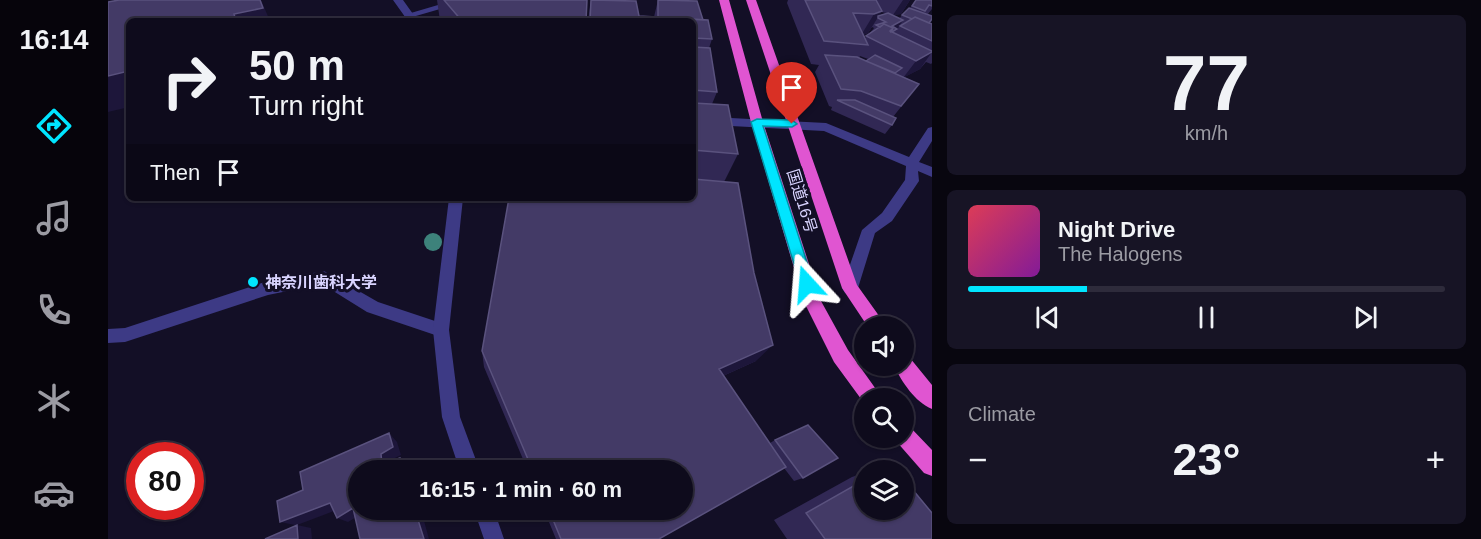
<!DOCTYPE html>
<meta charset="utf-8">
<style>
:root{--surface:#0e0b1c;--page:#171425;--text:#f1f3f6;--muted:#9b9ba3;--line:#2e2b3b;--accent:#00e5ff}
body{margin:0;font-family:Helvetica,"Noto Sans JP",sans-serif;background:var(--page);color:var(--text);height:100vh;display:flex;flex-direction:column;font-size:22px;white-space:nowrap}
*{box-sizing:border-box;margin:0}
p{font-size:20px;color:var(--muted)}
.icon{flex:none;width:33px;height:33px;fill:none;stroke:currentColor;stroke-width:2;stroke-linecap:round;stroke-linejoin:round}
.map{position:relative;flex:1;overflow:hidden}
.drawer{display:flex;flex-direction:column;gap:15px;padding:15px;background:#08060f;width:549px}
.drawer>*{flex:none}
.guide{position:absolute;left:18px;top:18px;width:570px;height:183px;border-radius:9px;box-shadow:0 2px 4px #0004,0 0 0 2px var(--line);background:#0e0b1c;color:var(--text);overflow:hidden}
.fabs{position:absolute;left:746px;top:316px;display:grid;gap:12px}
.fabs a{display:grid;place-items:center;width:60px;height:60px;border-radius:50%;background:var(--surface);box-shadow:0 2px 4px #0004,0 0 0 2px var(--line);font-size:30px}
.speed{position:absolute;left:18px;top:442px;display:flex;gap:12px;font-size:30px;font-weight:700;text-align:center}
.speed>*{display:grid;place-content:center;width:78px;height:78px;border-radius:50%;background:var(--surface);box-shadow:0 2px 4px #0004,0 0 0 2px var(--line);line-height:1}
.speed .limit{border:9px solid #d22;background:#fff;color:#111}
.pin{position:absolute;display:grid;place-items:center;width:51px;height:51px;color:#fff;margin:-62px -26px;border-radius:50% 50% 50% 0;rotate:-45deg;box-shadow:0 0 6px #0007}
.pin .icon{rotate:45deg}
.me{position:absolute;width:66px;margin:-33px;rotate:341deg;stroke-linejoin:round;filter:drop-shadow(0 0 4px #0008)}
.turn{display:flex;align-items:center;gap:21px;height:126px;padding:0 24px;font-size:27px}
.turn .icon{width:78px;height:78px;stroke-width:2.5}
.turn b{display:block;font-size:42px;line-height:51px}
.then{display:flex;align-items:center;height:57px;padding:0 24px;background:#0003;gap:12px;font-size:22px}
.big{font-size:45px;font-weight:700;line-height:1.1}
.drawer .tile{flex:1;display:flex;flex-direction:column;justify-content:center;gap:9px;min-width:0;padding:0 21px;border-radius:9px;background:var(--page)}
.drawer .dial{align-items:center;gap:0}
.dial b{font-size:78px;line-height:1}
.song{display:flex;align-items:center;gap:18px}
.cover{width:72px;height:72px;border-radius:9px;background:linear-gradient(135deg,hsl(350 70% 55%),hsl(290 70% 35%))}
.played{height:6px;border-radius:3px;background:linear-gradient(90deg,var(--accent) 25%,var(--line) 25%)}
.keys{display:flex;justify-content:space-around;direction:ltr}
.heat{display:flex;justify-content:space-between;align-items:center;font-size:33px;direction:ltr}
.trip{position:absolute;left:240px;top:460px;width:345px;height:60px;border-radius:30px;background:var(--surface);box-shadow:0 2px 4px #0004,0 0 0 2px var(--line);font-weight:700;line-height:60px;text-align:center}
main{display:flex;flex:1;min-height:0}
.dock{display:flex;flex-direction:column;width:108px;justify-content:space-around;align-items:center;background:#06040b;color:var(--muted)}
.dock .icon{width:42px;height:42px}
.dock .active{color:var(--accent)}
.dock b{font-size:27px;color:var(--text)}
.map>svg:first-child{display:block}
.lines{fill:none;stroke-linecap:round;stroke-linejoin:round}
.service{fill:#3d3a85;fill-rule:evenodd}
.minor{fill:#3d3a85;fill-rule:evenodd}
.tertiary{fill:#3d3a85;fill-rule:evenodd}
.trunk{fill:#e055d1;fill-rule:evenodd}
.tree{fill:#3d827b}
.wall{fill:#312854;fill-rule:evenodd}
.shaded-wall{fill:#1d163a}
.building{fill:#433a66;stroke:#5a527e;stroke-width:1.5}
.route{fill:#00e5ff;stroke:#0095a6;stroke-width:1.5}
.poi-dot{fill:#00e5ff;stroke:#130f26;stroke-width:2}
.labels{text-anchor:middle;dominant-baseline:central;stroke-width:6;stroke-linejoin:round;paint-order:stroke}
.street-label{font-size:16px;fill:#d9d4ff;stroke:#130f26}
.poi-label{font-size:16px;font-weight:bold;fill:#d9d4ff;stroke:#130f26;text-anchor:start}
</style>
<main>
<nav class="dock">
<b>16:14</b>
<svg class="icon active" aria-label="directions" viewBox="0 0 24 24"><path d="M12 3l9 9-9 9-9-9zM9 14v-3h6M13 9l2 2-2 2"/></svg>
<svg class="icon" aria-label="music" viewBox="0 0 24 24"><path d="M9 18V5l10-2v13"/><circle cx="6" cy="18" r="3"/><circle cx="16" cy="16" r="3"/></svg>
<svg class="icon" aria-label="phone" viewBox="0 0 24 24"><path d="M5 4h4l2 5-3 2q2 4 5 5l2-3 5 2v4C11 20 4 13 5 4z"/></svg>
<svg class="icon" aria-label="climate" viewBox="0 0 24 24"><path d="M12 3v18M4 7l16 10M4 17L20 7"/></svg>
<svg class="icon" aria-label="car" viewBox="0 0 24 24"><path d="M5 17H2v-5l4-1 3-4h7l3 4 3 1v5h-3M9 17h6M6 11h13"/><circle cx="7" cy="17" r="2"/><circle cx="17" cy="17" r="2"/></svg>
</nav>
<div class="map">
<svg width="824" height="539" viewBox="0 0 824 539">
<rect width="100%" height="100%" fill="#130f26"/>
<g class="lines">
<!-- service -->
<path class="service" d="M216,271L270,302L339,325L341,330L339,335L333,337L259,312L214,284L160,295L17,342L0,343V329L17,328L160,281Z"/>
<!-- minor -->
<path class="minor" d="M347,0H363L301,18L296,15Z
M585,116L718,123L801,157L820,128L824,127V141L811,162L824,167V177L810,171L811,181L784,221L767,233L750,288L747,293L742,295L737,293L734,288L754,230L774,213L797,180L798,166L716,131L585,124Z"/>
<!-- tertiary -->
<path class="tertiary" d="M285,0H295L310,21H300Z
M341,198H355L341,330L352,417L372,471H352L334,417L325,330Z
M366,510H386L396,539H376Z"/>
<!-- trunk -->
<path class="trunk" d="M611,0H621L655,122L713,301L740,350L775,399H756V403L726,362L696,302L643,122Z
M638,0H648L749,285L779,327H760L734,288Z
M795,355L802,358L824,385V409C807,402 794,382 786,366H795Z
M795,424L802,427L824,450V476L816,473L788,441L786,438H795Z"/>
</g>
<!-- trees -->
<circle class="tree" cx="325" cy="242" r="9"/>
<!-- wall -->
<path class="wall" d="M329,0H479L478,21H332Z
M483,0L531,16L546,17L550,0L595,20L604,39L601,48L609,92L604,104L630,154L616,182L648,361L615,376L662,443L667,440L695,478L686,481L676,468L551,539H448L436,510H574V471H420L376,367L374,351L585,198V21H480Z
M680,0H802L793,14L784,15L791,19L794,15L802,8L808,0H824V9L820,14L822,23L824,25V63L823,64L818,62L812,69L796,77L811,84L785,117L784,125L777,134L723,110L724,107L721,106L707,72L711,65L703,64L679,3ZM773,12L778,13L770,16ZM764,27L766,28L762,33L757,38L755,35L760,33ZM752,56L760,59L758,61L751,58Z
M784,465L789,471H762Z
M756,473V510L824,539H679L666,520L744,477Z"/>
<!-- shaded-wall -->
<path class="shaded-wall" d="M153,0L162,21H128L126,14Z
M795,0H802L793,14L785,15Z
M774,11L760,33L752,37L766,14Z
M795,20L789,30L783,33L784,26Z
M824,52L812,69L795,78L808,61Z
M21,71V107L0,112V76Z
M665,345L648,361L597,384L611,369Z
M281,433L289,442L293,455L281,461L274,464L273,454Z
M292,458L299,465L301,471H296Z
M222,503L234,508L189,525L203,528L204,539H190L187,525L172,522Z
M245,508L255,513L240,522L229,518Z
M307,510H313L321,539H316Z"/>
<!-- building -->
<path class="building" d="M11,0H152L155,8L126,14L128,21H21V71L0,76V2Z
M336,0H479L478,21H354Z
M483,0L528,1L531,16L600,20L604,39L585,38V21H482Z
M550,0L589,1L595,20L550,17Z
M697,0H768L774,11L766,14L745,13L760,45L716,41Z
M808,0H824V6L821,5L817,11L804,6Z
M801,8L824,16V19L821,23L807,17L804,19L794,15Z
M780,13L795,20L784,26L789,29L784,32H783L785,28L776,24L772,27L768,25L778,22L770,18V16Z
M807,17L824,24V41L792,26Z
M151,18L153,21H138Z
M776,24L785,28L782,31L824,51V52L808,61L758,36Z
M585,47L602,48L609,92L585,90Z
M717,55L749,57L811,84L793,106L753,91L733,89Z
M767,55L794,68L787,73L758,61Z
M729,100H747L788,118L784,125Z
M585,103L620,105L630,154L585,150Z
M585,179L630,183L646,273L665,345L611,369L678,467L551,539H453L441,510H574V471H425L374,351L401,198H585Z
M700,425L730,458L695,478L667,440Z
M281,433L285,447L273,454L274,464L292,458L296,471H250V510H307L316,539H252L245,508L229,518L222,503L172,522L169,501L195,490L192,472Z
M784,465L789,471H772Z
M795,478L824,513V539H717L698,513L756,480V510H795Z
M189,525L190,539H157Z"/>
<!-- route -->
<path class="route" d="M649,119L684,120L689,124L684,127L655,126L706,284L699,290L692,284L643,122Z"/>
<!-- markers -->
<circle class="poi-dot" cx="145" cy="282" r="6"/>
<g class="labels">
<!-- street labels -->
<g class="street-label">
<text transform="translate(694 201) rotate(73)">国道16号</text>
</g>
<!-- poi labels -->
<g class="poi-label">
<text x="157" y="282">神奈川歯科大学</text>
</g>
</g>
</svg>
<div class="fabs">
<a><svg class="icon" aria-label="sound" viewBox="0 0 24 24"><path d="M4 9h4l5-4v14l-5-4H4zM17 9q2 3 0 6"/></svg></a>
<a><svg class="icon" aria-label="search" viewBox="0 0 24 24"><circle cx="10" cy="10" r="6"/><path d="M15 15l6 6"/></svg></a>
<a><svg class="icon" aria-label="layers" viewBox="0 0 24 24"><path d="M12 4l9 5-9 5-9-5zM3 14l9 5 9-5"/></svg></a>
</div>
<div class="speed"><div class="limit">80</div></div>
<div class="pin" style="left:684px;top:124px;background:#d93025"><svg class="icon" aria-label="arrive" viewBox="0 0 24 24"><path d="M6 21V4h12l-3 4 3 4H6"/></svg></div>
<svg class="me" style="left:699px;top:284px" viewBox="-20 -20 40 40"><path d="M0-17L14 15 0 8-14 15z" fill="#00e5ff" stroke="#fff" stroke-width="4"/></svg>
<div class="trip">16:15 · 1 min · 60 m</div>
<div class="guide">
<div class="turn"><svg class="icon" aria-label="right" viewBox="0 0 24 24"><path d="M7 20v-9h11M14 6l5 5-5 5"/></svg><div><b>50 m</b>Turn right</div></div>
<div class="then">Then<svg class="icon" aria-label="arrive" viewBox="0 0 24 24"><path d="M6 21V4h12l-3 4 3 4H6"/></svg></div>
</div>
</div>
<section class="drawer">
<div class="tile dial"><b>77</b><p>km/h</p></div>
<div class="tile">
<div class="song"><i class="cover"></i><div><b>Night Drive</b><p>The Halogens</p></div></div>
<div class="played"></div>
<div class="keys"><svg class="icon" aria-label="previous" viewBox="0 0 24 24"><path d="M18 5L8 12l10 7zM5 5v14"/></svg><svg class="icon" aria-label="pause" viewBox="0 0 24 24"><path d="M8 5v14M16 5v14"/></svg><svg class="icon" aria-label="next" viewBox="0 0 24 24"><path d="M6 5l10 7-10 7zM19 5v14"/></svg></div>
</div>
<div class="tile"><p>Climate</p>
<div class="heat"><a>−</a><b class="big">23°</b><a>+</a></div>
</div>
</section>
</main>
